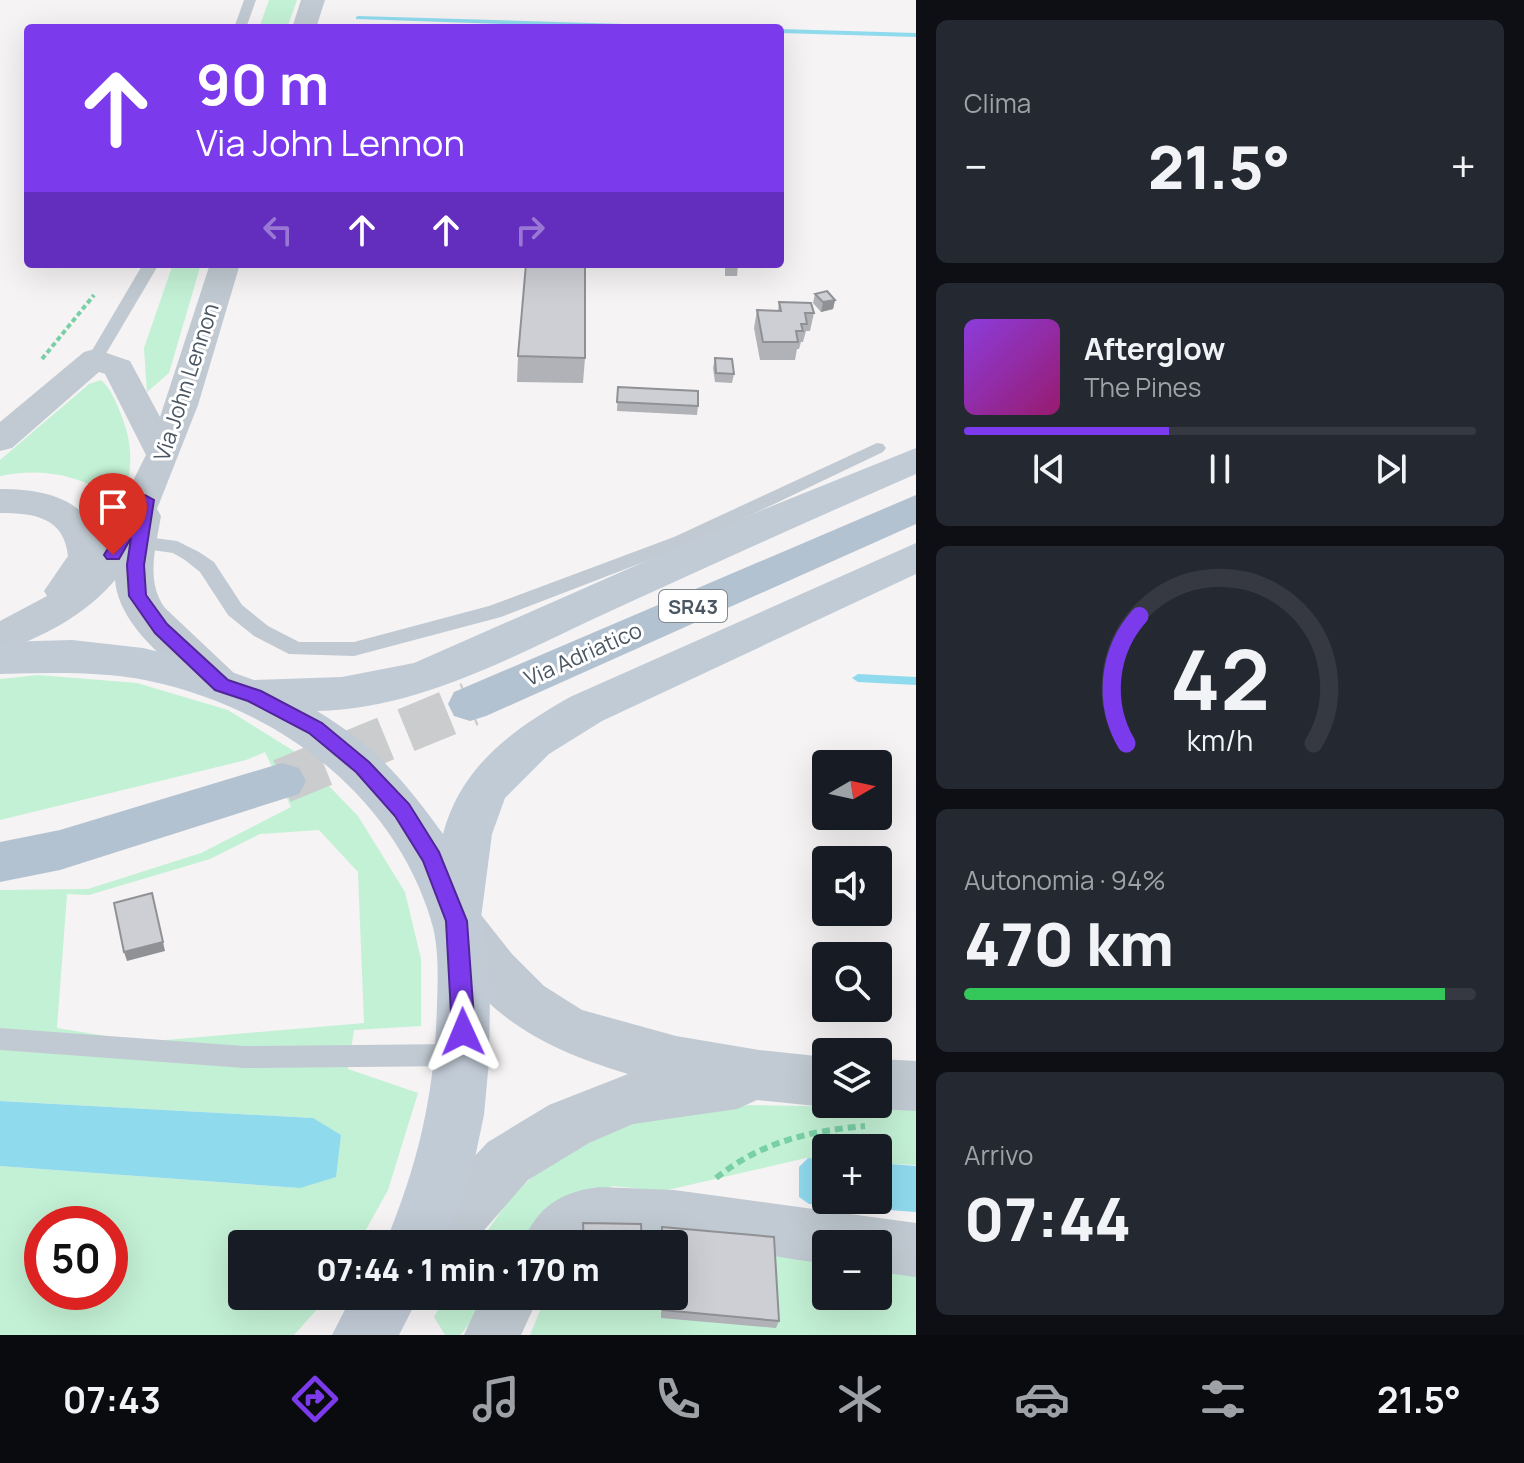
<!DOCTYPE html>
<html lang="it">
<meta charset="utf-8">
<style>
:root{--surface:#171b24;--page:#242831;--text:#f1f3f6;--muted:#9ea1a6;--line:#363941;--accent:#7c3aed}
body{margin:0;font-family:Manrope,sans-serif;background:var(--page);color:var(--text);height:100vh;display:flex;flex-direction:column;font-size:30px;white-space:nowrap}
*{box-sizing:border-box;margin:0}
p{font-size:26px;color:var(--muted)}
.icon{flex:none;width:44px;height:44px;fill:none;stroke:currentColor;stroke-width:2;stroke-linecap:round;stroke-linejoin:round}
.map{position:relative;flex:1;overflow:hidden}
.drawer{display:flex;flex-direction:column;gap:20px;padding:20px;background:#0d0f14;width:608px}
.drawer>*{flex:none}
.hud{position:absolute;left:24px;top:24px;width:760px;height:244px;border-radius:8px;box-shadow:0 8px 32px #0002;background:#7c3aed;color:#fff;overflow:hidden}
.needle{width:52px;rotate:81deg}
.buttons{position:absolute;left:812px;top:750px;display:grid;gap:16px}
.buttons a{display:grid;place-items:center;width:80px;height:80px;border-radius:8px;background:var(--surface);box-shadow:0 8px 32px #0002;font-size:40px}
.speed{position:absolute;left:24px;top:1206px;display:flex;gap:16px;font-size:40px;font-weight:700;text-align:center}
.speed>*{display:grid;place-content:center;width:104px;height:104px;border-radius:50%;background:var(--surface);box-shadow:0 8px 32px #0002;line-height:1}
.speed .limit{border:12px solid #d22;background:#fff;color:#111}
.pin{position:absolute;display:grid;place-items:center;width:68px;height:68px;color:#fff;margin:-82px -34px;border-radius:50% 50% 50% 0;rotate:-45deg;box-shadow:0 0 8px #0007}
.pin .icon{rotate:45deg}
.me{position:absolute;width:88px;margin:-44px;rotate:359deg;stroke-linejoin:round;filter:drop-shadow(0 0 6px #0008)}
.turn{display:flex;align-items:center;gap:28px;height:168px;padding:0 40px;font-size:36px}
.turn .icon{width:104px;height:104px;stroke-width:2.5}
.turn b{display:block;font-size:56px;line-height:68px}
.lanes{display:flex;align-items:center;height:76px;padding:0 40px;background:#0003;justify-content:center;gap:40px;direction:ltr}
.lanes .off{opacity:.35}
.big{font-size:60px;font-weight:800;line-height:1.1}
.drawer .tile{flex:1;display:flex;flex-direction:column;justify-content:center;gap:12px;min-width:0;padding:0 28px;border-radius:12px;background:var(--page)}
.drawer .dial{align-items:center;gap:0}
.dial svg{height:208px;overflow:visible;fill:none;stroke:var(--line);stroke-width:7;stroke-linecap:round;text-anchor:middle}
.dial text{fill:var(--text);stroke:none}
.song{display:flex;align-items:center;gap:24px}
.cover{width:96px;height:96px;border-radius:12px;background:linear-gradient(135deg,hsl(270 70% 55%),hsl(320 70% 35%))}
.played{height:8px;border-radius:4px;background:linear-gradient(90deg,var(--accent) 40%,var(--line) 40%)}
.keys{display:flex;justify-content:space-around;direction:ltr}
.heat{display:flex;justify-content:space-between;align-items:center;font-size:44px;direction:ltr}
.charge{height:12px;border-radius:6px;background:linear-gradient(90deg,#34c759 94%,var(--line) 0)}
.trip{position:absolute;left:228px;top:1230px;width:460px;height:80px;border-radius:8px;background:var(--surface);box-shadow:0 8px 32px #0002;font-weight:800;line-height:80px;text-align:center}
.tab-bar{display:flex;height:128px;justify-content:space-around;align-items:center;background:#090b0e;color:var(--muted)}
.tab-bar .icon{width:56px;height:56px}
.tab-bar .selected{color:var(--accent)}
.tab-bar b{font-size:36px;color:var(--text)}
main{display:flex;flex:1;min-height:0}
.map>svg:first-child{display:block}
.green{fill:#c3f1d5;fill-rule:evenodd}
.water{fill:#90daee}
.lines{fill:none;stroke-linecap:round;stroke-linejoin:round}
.stream{fill:#90daee;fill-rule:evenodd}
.primary-tunnel{stroke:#caccce;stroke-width:45;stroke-dasharray:45 22;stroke-linecap:butt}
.path-far1{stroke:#7ad0a6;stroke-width:4;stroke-dasharray:5 3;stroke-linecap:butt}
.path{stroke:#7ad0a6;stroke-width:6;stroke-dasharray:8 5;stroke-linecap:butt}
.service{fill:#c1cad2;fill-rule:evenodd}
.minor{fill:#c1cad2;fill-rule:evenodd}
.tertiary{fill:#c1cad2;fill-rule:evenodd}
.secondary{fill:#c1cbd6;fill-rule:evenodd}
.primary{fill:#b3c2d1;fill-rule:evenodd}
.wall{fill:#b0b2b7}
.shaded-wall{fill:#909195}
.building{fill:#cdcfd5;stroke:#909195;stroke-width:2}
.route{fill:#7c3aed;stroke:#51269a;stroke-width:2}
.labels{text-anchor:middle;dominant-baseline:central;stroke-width:6;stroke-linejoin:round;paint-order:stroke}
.shield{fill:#fff;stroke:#808990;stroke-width:2}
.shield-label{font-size:20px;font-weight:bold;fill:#4a5661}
.street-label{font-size:22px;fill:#4a5661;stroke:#fff}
</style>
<main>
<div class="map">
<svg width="916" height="1335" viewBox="0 0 916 1335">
<rect width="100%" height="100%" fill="#f5f3f3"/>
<!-- green -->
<path class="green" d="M269,0H297L287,28H259Z
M173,264H201L169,373L147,392L144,348Z
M101,380C110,388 113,396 118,407C134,444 132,462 125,501C80,478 51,466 0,476V460L89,384Z
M38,675L137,683L228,710L297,753L358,816L405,892L421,959V1026L354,1030L348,1069L418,1093L388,1190L358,1244H242V1296H329L294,1335H0V1166L300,1188L312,1118L0,1101V890L88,889L201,853L291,807L265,752L246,760L0,820V679ZM319,830L358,872L364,1023L143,1042L57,1028L67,894L89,895L210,859L260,834ZM42,1224H110V1292H42Z
M750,1105L916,1108V1165L878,1163V1148H826V1160L806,1158L663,1191L613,1186L563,1212L536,1244H478L509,1200L553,1156L640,1118Z
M582,1231L826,1250V1296H878V1255L916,1259V1335H530L546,1296H674V1244H574Z
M446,1296H493L460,1335H445L434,1317Z"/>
<!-- water -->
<path class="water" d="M0,1101L313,1118L341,1135L336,1177L300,1188L0,1166Z
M808,1158L826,1159V1200H878V1163L916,1166V1212L809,1204L799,1197V1167Z"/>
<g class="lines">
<!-- stream -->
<path class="stream" d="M358,16L689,26L692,28H623L356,19V17Z
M780,29L916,33V37L780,33Z
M858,674L916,677V685L858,682L852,678Z"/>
<!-- primary-tunnel -->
<path class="primary-tunnel" d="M282,781L470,704"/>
<!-- path-far1 -->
<path class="path-far1" d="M42,359L94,295"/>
<!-- path -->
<path class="path" d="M716,1178C761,1142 809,1131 865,1126"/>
<!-- service -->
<path class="service" d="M244,0H256L246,28H234Z
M143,264H159L101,362H89L87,359Z
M877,443L883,444L886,448L883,452L688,545L501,617L354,656L289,654L254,636L228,615L200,572L185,560L173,553L138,548L129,542L138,536L177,541L199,552L214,562L242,605L268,626L299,642H354L489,606L674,537Z
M0,1028L244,1046L459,1044L468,1047L471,1055L468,1063L459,1066L244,1068L0,1050Z"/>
<!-- minor -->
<path class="minor" d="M301,0H325L316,28H292Z
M210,264H240L198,405L157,509L161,516C156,547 145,581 165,608L235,674L241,685L235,696L221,700L207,696C174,666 119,628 115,580C88,613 41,639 0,651V621L47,596L44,591L68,556C64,517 34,513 0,513V489C45,489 82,498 103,540L146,455L105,374L99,372L12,448L0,451V422L84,352L95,349L130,361L160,417Z
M600,1187L674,1190L916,1223V1277L878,1272V1244H826V1264C776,1257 725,1247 674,1242C622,1237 574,1244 522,1244C538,1206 560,1192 600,1187Z
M482,1296H539L521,1335H464Z"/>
<!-- tertiary -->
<path class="tertiary" d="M456,900L474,906L512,954L544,986L582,1010L676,1036L759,1050L826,1057V1104H835L826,1107L757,1100L737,1109L633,1124L589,1143L528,1180L472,1244H402L411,1223L488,1142L549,1105L628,1074C535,1046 475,1012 431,921L438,906Z
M878,1059L916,1061V1111L878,1109L864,1104H878Z"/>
<!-- secondary -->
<path class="secondary" d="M916,448V474C815,518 715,563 615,609C520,652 424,709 317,711C376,747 403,779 443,834C461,766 512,730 570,697L916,543V574L602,721L549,754L505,798L492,834L481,918L487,945L490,991L489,1061L484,1115L473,1167L445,1244H385C419,1162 435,1093 437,1004C438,977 439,946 431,920C392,791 273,706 145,680C97,671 48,673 0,674V642L72,640L143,648L212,665L254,680L342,677L414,663L762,510Z
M352,1296H419L399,1335H332Z"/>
<!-- primary -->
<path class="primary" d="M916,495V524L486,716L470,721L454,716L448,704L454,692Z
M282,763L299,768L306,781L299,794L60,870L0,882V842L60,830Z"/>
</g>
<!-- wall -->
<path class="wall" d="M725,264H738L737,276H725Z
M815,294L835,300L833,309L821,312L813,303Z
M779,302L814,313L810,331H806L803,342H801L799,349H797L795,360H760L754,328L757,310L778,311Z
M518,356L585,358L583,383L517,382Z
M715,358L734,374L732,383L715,382L713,368Z
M618,387L698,406L697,415L617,411Z
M662,1227L779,1321L776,1328L661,1318V1296H674V1244H660V1235Z"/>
<!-- shaded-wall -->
<path class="shaded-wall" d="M835,300L833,309L821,312L823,302Z
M154,902L165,951L127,961L124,952Z"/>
<!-- building -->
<path class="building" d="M526,264H585V358L518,356Z
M726,264H738V267H726Z
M827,291L835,300L823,302L815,294Z
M779,302L811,303L814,313H805L807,324H801L803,331H796L798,342H763L757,310L781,311Z
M715,358L732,359L734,374L716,373Z
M618,387L698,391V406L617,402Z
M152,893L163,942L124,952L114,903Z
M583,1223L641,1224L642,1244H584Z
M662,1227L774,1237L779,1321L663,1310V1296H674V1244H662Z"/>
<!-- route -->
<path class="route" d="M145,495L154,500L144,565L146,595L167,624L228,680L261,691L322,723L369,762L409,804L439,852L467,921L475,1032L471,1039L463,1042L456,1039L452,1032L446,921L423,861L395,816L356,772L309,733L248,701L215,690L155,633L129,596L127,565L131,538L119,559H107L104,555L140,496Z"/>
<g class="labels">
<!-- shield labels -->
<rect class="shield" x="659" y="590" width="68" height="32" rx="6"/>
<g class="shield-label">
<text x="693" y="606">SR43</text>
</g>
<!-- street labels -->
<g class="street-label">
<text transform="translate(186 382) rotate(-72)">Via John Lennon</text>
<text transform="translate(583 654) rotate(-24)">Via Adriatico</text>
</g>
</g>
</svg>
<div class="buttons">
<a><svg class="needle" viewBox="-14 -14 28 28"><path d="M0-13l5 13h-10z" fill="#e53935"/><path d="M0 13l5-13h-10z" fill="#9ea1a6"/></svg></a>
<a><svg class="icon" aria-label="sound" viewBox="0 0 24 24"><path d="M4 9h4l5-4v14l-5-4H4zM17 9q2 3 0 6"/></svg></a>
<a><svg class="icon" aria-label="search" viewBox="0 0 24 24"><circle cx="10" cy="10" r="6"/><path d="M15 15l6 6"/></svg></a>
<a><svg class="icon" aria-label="layers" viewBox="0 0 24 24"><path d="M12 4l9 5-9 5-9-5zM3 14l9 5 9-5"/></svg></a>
<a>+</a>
<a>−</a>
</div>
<div class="speed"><div class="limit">50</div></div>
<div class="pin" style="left:113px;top:555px;background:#d93025"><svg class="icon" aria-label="arrive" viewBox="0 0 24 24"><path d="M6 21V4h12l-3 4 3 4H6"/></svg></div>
<svg class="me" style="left:463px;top:1032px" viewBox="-20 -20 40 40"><path d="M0-17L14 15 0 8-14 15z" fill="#7c3aed" stroke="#fff" stroke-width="4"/></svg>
<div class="trip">07:44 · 1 min · 170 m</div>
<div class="hud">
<div class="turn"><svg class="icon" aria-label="ahead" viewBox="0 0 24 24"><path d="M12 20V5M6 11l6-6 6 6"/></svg><div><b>90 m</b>Via John Lennon</div></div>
<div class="lanes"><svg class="icon off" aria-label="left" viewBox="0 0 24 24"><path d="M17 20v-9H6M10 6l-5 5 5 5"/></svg><svg class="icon" aria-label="ahead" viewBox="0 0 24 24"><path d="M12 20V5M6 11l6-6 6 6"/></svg><svg class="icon" aria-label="ahead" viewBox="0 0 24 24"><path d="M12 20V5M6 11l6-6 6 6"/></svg><svg class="icon off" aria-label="right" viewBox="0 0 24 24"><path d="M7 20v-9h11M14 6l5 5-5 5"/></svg></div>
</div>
</div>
<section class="drawer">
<div class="tile"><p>Clima</p>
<div class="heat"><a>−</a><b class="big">21.5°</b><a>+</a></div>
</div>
<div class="tile">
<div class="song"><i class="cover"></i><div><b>Afterglow</b><p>The Pines</p></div></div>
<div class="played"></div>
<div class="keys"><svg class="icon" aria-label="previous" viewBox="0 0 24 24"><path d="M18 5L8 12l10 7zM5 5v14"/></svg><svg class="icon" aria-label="pause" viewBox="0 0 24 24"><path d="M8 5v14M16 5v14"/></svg><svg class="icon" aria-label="next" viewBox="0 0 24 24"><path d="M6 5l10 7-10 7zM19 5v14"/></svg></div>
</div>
<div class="tile dial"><svg viewBox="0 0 100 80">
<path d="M14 69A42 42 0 1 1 86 69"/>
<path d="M14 69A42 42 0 0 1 19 20" stroke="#7c3aed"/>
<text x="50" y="56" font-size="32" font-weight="700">42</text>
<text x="50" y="72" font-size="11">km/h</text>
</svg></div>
<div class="tile"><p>Autonomia · 94%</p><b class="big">470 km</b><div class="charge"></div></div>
<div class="tile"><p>Arrivo</p><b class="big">07:44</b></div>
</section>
</main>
<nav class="tab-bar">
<b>07:43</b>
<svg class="icon selected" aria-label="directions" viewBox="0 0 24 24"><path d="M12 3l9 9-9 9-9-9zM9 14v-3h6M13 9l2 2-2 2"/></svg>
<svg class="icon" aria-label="music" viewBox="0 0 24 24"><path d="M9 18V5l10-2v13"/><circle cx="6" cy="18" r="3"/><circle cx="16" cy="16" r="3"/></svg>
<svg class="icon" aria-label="phone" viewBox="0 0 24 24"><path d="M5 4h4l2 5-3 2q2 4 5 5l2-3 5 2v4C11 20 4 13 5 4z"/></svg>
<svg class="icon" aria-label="climate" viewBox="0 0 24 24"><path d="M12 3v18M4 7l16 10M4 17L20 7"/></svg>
<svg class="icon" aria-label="car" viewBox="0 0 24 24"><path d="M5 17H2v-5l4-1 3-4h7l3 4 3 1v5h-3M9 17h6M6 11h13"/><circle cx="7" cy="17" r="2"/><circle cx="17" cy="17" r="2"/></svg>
<svg class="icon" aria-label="filters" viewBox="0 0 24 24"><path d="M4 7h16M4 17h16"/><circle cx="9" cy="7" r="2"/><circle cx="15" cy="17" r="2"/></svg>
<b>21.5°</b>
</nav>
